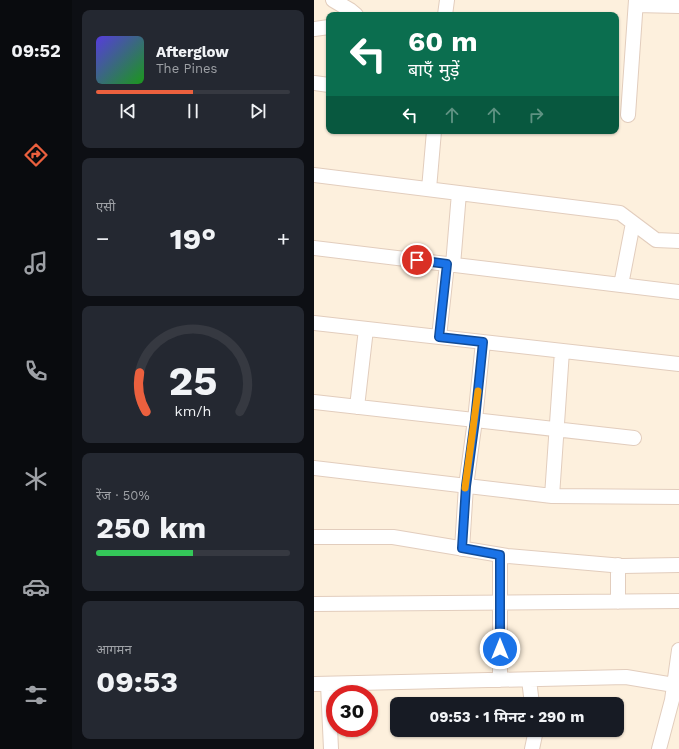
<!DOCTYPE html>
<html lang="hi">
<meta charset="utf-8">
<style>
:root{--surface:#171b24;--page:#242831;--text:#f1f3f6;--muted:#9ea1a6;--line:#363941;--accent:#eb603e}
body{margin:0;font-family:"Work Sans","Noto Sans Devanagari",sans-serif;background:var(--page);color:var(--text);height:100vh;display:flex;flex-direction:column;font-size:15px;white-space:nowrap}
*{box-sizing:border-box;margin:0}
p{font-size:13px;color:var(--muted)}
.icon{flex:none;width:22px;height:22px;fill:none;stroke:currentColor;stroke-width:2;stroke-linecap:round;stroke-linejoin:round}
.map{position:relative;flex:1;overflow:hidden}
.panel{display:flex;flex-direction:column;gap:10px;padding:10px;background:#0d0f14;width:242px}
.panel>*{flex:none}
.guide{position:absolute;left:12px;top:12px;width:293px;height:122px;border-radius:8px;box-shadow:0 1px 3px #0004;background:#0b6e4f;color:#fff;overflow:hidden}
.speed{position:absolute;left:12px;top:685px;display:flex;gap:8px;font-size:20px;font-weight:700;text-align:center}
.speed>*{display:grid;place-content:center;width:52px;height:52px;border-radius:50%;background:var(--surface);box-shadow:0 1px 3px #0004;line-height:1}
.speed .limit{border:6px solid #d22;background:#fff;color:#111}
.pin{position:absolute;display:grid;place-items:center;width:34px;height:34px;color:#fff;margin:-17px;border:2px solid #fff;border-radius:50%;box-shadow:0 1px 4px #0007}
.me{position:absolute;width:44px;margin:-22px;rotate:0deg;stroke-linejoin:round;filter:drop-shadow(0 0 3px #0008)}
.turn{display:flex;align-items:center;gap:14px;height:84px;padding:0 16px;font-size:18px}
.turn .icon{width:52px;height:52px;stroke-width:2.5}
.turn b{display:block;font-size:28px;line-height:34px}
.lanes{display:flex;align-items:center;height:38px;padding:0 16px;background:#0003;justify-content:center;gap:20px;direction:ltr}
.lanes .off{opacity:.35}
.big{font-size:30px;font-weight:700;line-height:1.1}
.panel .card{flex:1;display:flex;flex-direction:column;justify-content:center;gap:6px;min-width:0;padding:0 14px;border-radius:8px;background:var(--page)}
.panel .dial{align-items:center;gap:0}
.dial svg{height:104px;overflow:visible;fill:none;stroke:var(--line);stroke-width:7;stroke-linecap:round;text-anchor:middle}
.dial text{fill:var(--text);stroke:none}
.song{display:flex;align-items:center;gap:12px}
.cover{width:48px;height:48px;border-radius:6px;background:linear-gradient(135deg,hsl(250 70% 55%),hsl(120 70% 35%))}
.played{height:4px;border-radius:2px;background:linear-gradient(90deg,var(--accent) 50%,var(--line) 50%)}
.keys{display:flex;justify-content:space-around;direction:ltr}
.heat{display:flex;justify-content:space-between;align-items:center;font-size:22px;direction:ltr}
.charge{height:6px;border-radius:3px;background:linear-gradient(90deg,#34c759 50%,var(--line) 0)}
.trip{position:absolute;left:76px;top:697px;width:234px;height:40px;border-radius:8px;background:var(--surface);box-shadow:0 1px 3px #0004;font-weight:700;line-height:40px;text-align:center}
main{display:flex;flex:1;min-height:0}
.tabs{display:flex;flex-direction:column;width:72px;justify-content:space-around;align-items:center;background:#090b0e;color:var(--muted)}
.tabs .icon{width:28px;height:28px}
.tabs .on{color:var(--accent)}
.tabs b{font-size:18px;color:var(--text)}
.map>svg:first-child{display:block}
.lines{fill:none;stroke-linecap:round;stroke-linejoin:round}
.minor-casing{stroke:#e2cdbd;stroke-width:16}
.minor{stroke:#fff;stroke-width:14}
.route-casing{stroke:#114b97;stroke-width:10}
.route{stroke:#1a73e8;stroke-width:7}
.slow{stroke:#f59e0b;stroke-width:7}
</style>
<main>
<nav class="tabs">
<b>09:52</b>
<svg class="icon on" aria-label="directions" viewBox="0 0 24 24"><path d="M12 3l9 9-9 9-9-9zM9 14v-3h6M13 9l2 2-2 2"/></svg>
<svg class="icon" aria-label="music" viewBox="0 0 24 24"><path d="M9 18V5l10-2v13"/><circle cx="6" cy="18" r="3"/><circle cx="16" cy="16" r="3"/></svg>
<svg class="icon" aria-label="phone" viewBox="0 0 24 24"><path d="M5 4h4l2 5-3 2q2 4 5 5l2-3 5 2v4C11 20 4 13 5 4z"/></svg>
<svg class="icon" aria-label="climate" viewBox="0 0 24 24"><path d="M12 3v18M4 7l16 10M4 17L20 7"/></svg>
<svg class="icon" aria-label="car" viewBox="0 0 24 24"><path d="M5 17H2v-5l4-1 3-4h7l3 4 3 1v5h-3M9 17h6M6 11h13"/><circle cx="7" cy="17" r="2"/><circle cx="17" cy="17" r="2"/></svg>
<svg class="icon" aria-label="filters" viewBox="0 0 24 24"><path d="M4 7h16M4 17h16"/><circle cx="9" cy="7" r="2"/><circle cx="15" cy="17" r="2"/></svg>
</nav>
<section class="panel">
<div class="card">
<div class="song"><i class="cover"></i><div><b>Afterglow</b><p>The Pines</p></div></div>
<div class="played"></div>
<div class="keys"><svg class="icon" aria-label="previous" viewBox="0 0 24 24"><path d="M18 5L8 12l10 7zM5 5v14"/></svg><svg class="icon" aria-label="pause" viewBox="0 0 24 24"><path d="M8 5v14M16 5v14"/></svg><svg class="icon" aria-label="next" viewBox="0 0 24 24"><path d="M6 5l10 7-10 7zM19 5v14"/></svg></div>
</div>
<div class="card"><p>एसी</p>
<div class="heat"><a>−</a><b class="big">19°</b><a>+</a></div>
</div>
<div class="card dial"><svg viewBox="0 0 100 80">
<path d="M14 69A42 42 0 1 1 86 69"/>
<path d="M14 69A42 42 0 0 1 9 39" stroke="#eb603e"/>
<text x="50" y="56" font-size="32" font-weight="700">25</text>
<text x="50" y="72" font-size="11">km/h</text>
</svg></div>
<div class="card"><p>रेंज · 50%</p><b class="big">250 km</b><div class="charge"></div></div>
<div class="card"><p>आगमन</p><b class="big">09:53</b></div>
</section>
<div class="map">
<svg width="365" height="749" viewBox="0 0 365 749">
<rect width="100%" height="100%" fill="#fdf0dd"/>
<g class="lines">
<defs>
<path id="minor" d="M19,0L36,10L42,15
M322,5L365,6
M131,15L133,0
M0,29L15,27
M0,83L15,85
M314,115L322,0
M0,175L306,213L342,240L365,241
M115,189L120,131
M0,248L365,292
M139,265L145,193
M307,285L319,223
M0,323L365,364
M125,337L133,264
M0,402L320,438
M43,407L52,329
M0,468L238,496L365,497
M238,496L248,351
M0,537H79L193,556L309,566L365,565
M148,549L152,486L161,420L169,342
M304,602V565
M0,604L365,601
M186,680V555
M215,680L218,704
M0,684L312,677L360,685
M14,684L17,749
M218,749L222,730
M345,749L358,700L365,650"/>
</defs>
<!-- minor casing -->
<use href="#minor" class="minor-casing"/>
<!-- minor -->
<use href="#minor" class="minor"/>
</g>
<g class="lines">
<defs>
<path id="route" d="M103,260L133,264L125,337L169,342L161,420L152,486L148,548L186,555V649"/>
</defs>
<!-- route casing -->
<use href="#route" class="route-casing"/>
<!-- route -->
<use href="#route" class="route"/>
<!-- slow -->
<path class="slow" d="M151,488L164,391"/>
</g>
</svg>
<div class="speed"><div class="limit">30</div></div>
<div class="pin" style="left:103px;top:260px;background:#d93025"><svg class="icon" aria-label="arrive" viewBox="0 0 24 24"><path d="M6 21V4h12l-3 4 3 4H6"/></svg></div>
<svg class="me" style="left:186px;top:649px" viewBox="-20 -20 40 40"><circle r="17" fill="#1a73e8" stroke="#fff" stroke-width="3"/><path d="M0-11L8 9 0 5-8 9z" fill="#fff"/></svg>
<div class="trip">09:53 · 1 मिनट · 290 m</div>
<div class="guide">
<div class="turn"><svg class="icon" aria-label="left" viewBox="0 0 24 24"><path d="M17 20v-9H6M10 6l-5 5 5 5"/></svg><div><b>60 m</b>बाएँ मुड़ें</div></div>
<div class="lanes"><svg class="icon" aria-label="left" viewBox="0 0 24 24"><path d="M17 20v-9H6M10 6l-5 5 5 5"/></svg><svg class="icon off" aria-label="ahead" viewBox="0 0 24 24"><path d="M12 20V5M6 11l6-6 6 6"/></svg><svg class="icon off" aria-label="ahead" viewBox="0 0 24 24"><path d="M12 20V5M6 11l6-6 6 6"/></svg><svg class="icon off" aria-label="right" viewBox="0 0 24 24"><path d="M7 20v-9h11M14 6l5 5-5 5"/></svg></div>
</div>
</div>
</main>
